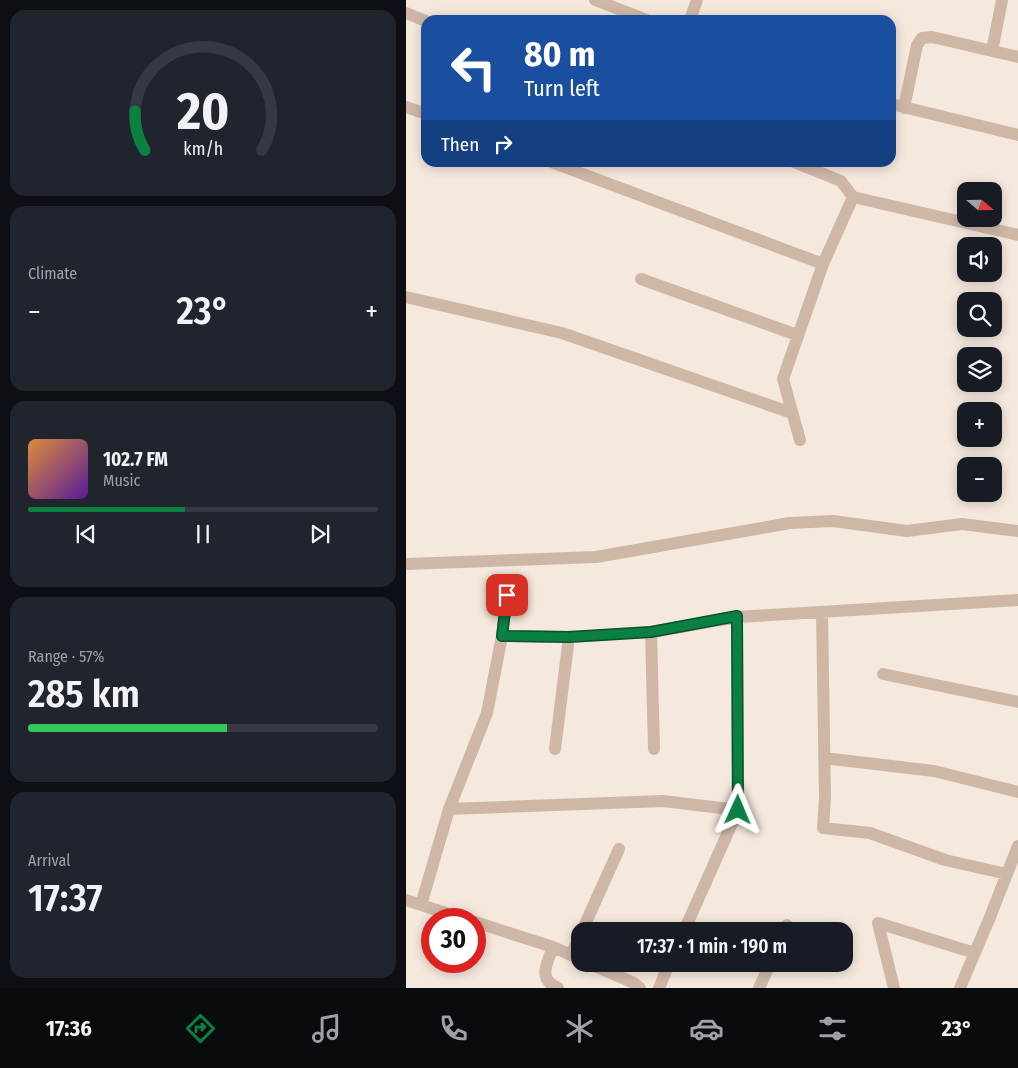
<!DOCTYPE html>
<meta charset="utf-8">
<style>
:root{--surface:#171b24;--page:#20242c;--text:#f1f3f6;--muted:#9ea1a6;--line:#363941;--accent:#0b8043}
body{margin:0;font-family:"Fira Sans Condensed",sans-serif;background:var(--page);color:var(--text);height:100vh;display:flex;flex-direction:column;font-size:19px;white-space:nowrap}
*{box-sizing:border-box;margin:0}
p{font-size:16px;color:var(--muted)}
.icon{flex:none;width:28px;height:28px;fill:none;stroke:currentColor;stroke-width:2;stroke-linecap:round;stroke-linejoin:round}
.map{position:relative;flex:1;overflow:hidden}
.details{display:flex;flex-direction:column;gap:10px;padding:10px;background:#0d0f14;width:406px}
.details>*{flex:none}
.banner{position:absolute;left:15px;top:15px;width:475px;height:152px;border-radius:15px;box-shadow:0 2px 12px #0003;background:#1a4fa0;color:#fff;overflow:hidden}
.needle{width:32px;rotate:110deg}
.tools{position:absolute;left:551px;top:182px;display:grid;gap:10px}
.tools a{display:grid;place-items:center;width:45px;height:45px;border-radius:10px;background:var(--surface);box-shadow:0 2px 12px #0003;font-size:25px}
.speed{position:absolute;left:15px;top:908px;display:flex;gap:10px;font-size:25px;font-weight:700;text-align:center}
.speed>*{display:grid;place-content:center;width:65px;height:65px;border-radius:50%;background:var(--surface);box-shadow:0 2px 12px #0003;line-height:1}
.speed .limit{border:8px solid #d22;background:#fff;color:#111}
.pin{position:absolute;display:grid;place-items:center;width:42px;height:42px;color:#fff;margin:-21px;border-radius:10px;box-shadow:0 2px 8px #0006}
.me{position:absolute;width:55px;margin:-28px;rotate:1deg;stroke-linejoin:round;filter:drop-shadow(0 0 4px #0008)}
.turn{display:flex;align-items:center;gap:18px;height:105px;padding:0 20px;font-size:22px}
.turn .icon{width:65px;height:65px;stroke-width:2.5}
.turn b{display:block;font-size:35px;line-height:42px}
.then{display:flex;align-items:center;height:48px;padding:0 20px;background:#0003;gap:10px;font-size:19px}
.big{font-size:38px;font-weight:600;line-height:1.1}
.details .card{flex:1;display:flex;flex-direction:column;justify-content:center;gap:8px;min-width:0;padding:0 18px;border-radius:15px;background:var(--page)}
.details .dial{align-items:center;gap:0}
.dial svg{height:130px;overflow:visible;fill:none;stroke:var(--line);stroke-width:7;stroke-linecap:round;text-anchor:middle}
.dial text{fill:var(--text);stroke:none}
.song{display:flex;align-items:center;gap:15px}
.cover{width:60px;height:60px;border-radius:8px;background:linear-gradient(135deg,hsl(30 70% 55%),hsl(270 70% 35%))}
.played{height:5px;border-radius:2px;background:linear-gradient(90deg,var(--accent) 45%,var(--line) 45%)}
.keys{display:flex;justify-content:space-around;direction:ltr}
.heat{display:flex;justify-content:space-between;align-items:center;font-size:28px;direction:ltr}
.charge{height:8px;border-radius:4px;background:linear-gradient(90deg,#34c759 57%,var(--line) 0)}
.trip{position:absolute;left:165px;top:922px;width:282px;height:50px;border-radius:15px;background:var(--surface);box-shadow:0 2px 12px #0003;font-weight:600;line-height:50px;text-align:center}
.menu{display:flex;height:80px;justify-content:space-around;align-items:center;background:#090b0e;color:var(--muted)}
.menu .icon{width:35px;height:35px}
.menu .selected{color:var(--accent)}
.menu b{font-size:22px;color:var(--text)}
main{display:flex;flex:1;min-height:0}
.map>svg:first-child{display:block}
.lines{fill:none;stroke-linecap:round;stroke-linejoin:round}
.street{stroke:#cfb7a7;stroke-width:12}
.route-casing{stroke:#07532c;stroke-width:12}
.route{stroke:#0b8043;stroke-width:9}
</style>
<main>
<section class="details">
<div class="card dial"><svg viewBox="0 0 100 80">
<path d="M14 69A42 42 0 1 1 86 69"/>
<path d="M14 69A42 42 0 0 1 8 45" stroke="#0b8043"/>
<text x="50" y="56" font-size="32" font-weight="700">20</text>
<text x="50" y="72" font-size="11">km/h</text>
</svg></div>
<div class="card"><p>Climate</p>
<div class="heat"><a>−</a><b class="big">23°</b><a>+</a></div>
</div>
<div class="card">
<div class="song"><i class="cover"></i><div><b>102.7 FM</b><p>Music</p></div></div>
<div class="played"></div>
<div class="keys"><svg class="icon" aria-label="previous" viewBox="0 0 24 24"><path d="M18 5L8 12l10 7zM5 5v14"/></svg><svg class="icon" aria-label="pause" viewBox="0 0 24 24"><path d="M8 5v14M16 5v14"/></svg><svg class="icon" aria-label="next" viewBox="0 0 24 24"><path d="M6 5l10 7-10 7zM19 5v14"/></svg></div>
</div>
<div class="card"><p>Range · 57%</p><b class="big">285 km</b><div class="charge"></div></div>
<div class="card"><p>Arrival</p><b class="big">17:37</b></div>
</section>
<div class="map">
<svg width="612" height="988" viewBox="0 0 612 988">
<rect width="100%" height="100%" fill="#f5e8dd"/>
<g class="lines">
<!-- street -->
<path class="street" d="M189,0L241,20
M0,13L20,21
M284,20L291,0
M586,51L596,0
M485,104L612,135
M0,107L20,114
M498,108L511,45L516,38L526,37L612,57
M145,162L417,264L377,379L394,440
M388,162L435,181L447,197L612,235
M417,264L447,197
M235,279L391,335
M0,297L156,333L386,413
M0,564L190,557L384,523L427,521L501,531L556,524L612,531
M416,612L419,798L417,828L464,833L539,860L601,874
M245,632L248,749
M96,636L163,637L245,632L331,617L612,600
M477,674L612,702
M149,749L163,637
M418,758L528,771L612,792
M43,809L257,801L332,810L331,617
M0,900L58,919
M15,905L43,809L81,713L96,636L101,595
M69,922L147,947L174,959
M176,931L213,849
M278,931L332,810
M378,931L381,925
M147,947C141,964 131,979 152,988
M165,955L174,936
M184,964L228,983L234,988
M253,988L263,964
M353,988L364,964
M488,988L472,923L569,953
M554,988L584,917L612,846"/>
</g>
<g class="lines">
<defs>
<path id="route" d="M101,595L96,636L163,637L245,632L331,616L332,810"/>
</defs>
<!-- route casing -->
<use href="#route" class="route-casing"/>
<!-- route -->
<use href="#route" class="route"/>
</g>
</svg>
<div class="tools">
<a><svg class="needle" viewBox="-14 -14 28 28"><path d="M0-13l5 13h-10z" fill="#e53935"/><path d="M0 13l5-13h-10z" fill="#9ea1a6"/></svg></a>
<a><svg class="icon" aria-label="sound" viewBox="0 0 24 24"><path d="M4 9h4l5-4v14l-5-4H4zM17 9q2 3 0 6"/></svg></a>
<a><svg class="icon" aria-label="search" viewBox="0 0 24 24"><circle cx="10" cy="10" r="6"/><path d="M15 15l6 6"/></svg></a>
<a><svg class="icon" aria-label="layers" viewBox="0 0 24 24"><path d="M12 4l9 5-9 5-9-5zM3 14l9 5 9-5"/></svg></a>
<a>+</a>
<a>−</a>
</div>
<div class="speed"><div class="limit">30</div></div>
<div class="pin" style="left:101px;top:595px;background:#d93025"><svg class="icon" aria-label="arrive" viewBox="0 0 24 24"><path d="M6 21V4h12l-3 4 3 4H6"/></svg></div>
<svg class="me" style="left:332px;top:810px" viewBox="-20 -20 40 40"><path d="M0-17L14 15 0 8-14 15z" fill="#0b8043" stroke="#fff" stroke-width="4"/></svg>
<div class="trip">17:37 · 1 min · 190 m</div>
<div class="banner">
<div class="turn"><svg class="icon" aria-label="left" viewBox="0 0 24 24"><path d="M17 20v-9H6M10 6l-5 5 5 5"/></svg><div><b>80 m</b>Turn left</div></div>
<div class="then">Then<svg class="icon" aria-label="right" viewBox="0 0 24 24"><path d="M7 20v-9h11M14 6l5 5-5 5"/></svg></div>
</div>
</div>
</main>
<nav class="menu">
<b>17:36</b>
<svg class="icon selected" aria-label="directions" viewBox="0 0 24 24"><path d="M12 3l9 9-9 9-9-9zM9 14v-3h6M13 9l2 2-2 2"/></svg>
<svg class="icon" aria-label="music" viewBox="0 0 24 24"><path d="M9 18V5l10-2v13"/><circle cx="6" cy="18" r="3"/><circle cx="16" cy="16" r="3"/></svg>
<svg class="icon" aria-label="phone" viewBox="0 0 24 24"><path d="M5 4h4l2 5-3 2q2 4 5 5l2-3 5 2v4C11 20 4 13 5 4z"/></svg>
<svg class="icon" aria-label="climate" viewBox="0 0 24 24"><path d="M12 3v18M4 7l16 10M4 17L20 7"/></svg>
<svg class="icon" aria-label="car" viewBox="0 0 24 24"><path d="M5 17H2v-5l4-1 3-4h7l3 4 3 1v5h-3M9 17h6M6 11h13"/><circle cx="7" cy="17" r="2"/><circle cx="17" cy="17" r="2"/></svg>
<svg class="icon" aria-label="filters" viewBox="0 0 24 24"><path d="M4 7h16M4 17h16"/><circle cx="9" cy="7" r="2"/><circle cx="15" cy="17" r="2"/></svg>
<b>23°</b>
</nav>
